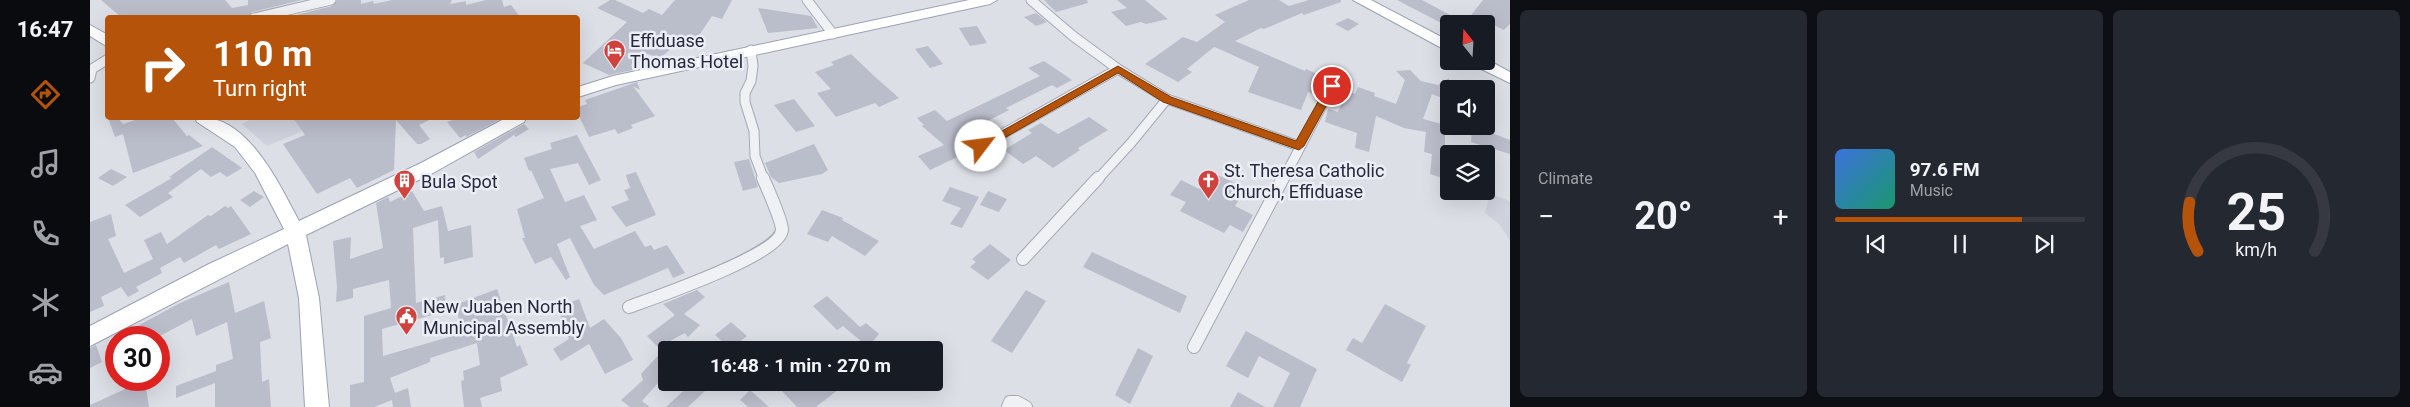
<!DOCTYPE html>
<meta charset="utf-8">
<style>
:root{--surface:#171b24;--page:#242831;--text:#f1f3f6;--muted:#9ea1a6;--line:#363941;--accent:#b45309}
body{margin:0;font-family:Roboto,sans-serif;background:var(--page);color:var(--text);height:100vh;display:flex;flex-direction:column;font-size:19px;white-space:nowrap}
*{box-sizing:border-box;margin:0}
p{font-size:16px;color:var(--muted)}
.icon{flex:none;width:28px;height:28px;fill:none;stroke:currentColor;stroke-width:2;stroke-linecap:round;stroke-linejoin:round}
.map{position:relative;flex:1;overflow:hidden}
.details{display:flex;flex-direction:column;gap:10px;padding:10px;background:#0d0f14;width:900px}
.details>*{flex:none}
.top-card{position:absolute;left:15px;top:15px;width:475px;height:105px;border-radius:5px;box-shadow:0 5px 20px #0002;background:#b45309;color:#fff;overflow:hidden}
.needle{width:32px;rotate:342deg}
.fabs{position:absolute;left:1350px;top:15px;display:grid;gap:10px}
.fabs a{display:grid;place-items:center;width:55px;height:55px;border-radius:5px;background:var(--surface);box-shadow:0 5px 20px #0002;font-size:25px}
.speed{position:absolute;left:15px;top:326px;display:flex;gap:10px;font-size:25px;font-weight:700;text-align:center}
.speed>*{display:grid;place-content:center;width:65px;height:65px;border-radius:50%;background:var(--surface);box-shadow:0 5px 20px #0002;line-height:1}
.speed .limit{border:8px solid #d22;background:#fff;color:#111}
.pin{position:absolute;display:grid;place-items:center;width:42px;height:42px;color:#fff;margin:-21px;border:2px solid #fff;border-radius:50%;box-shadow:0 1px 5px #0007}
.me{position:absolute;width:55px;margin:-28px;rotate:60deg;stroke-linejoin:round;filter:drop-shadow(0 0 4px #0008)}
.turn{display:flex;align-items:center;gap:18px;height:105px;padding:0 25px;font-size:22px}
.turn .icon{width:65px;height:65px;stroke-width:2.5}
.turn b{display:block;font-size:35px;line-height:42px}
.big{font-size:38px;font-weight:700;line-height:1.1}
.details .card{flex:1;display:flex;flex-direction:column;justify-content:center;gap:8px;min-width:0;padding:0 18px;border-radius:8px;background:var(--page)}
.details .dial{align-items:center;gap:0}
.dial svg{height:130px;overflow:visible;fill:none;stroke:var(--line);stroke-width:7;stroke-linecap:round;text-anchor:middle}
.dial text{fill:var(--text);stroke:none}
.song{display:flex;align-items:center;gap:15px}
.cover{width:60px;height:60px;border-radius:8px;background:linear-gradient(135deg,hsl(220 70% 55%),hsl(160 70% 35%))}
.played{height:5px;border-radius:2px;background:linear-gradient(90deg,var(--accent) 75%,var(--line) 75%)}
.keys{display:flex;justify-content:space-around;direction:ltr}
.heat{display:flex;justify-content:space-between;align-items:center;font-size:28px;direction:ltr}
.details .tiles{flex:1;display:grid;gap:10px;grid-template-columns:repeat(3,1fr)}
.trip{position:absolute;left:568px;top:341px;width:285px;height:50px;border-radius:5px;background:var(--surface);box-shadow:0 5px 20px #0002;font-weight:700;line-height:50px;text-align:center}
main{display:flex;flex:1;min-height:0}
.dock{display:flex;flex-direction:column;width:90px;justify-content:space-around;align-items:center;background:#090b0e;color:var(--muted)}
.dock .icon{width:35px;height:35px}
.dock .selected{color:var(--accent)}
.dock b{font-size:22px;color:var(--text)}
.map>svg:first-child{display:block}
.built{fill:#cfd1dc}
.building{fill:#babdca}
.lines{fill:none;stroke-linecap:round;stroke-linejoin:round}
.minor-far1-casing{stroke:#a6a9b4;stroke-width:11}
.minor-casing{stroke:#a6a9b4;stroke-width:14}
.primary-casing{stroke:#9ca1b3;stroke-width:2}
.minor-far1{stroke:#eff1f5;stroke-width:9}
.minor{stroke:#eff1f5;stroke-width:12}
.primary{fill:#fff;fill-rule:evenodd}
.route{fill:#b45309;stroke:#753606}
.labels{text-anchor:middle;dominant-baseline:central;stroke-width:5;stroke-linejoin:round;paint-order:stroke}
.poi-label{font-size:18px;fill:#262a3e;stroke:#eceef5;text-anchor:start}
</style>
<main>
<nav class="dock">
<b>16:47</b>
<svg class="icon selected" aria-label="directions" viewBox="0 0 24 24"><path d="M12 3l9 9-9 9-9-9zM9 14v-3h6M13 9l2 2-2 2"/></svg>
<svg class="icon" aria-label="music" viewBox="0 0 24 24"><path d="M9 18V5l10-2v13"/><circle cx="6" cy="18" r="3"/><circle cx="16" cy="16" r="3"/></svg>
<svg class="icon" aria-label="phone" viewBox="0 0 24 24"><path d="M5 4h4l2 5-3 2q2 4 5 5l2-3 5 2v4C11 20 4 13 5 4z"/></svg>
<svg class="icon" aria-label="climate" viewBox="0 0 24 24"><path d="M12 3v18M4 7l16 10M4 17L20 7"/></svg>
<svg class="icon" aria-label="car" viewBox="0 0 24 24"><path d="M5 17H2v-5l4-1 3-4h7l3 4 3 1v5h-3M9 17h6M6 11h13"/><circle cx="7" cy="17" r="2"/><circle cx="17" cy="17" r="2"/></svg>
</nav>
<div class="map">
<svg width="1420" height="407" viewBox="0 0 1420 407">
<rect width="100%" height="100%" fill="#dddfe7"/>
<!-- built -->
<path class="built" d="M163,118H244L177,146L152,124Z
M1400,194L1420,201V241L1410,225L1395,213Z"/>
<!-- building -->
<path class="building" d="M11,0H135L142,8L158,5V0H212L162,12L158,18H32Z
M247,0H271V4L283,1L284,4L302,0H362L360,4L376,1V5L396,0H412L414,7L421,5L431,18H195L242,6Z
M520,0H525L553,13L559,9L572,15L585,0H642L632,19L622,16L604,43L590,41L570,58L555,53L556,54L541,65L543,70L519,75L493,63L537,22L507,8Z
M954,0H997L998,3L966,12Z
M1027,0H1055L1078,19L1056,24L1051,22L1036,26L1021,12L1037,8Z
M1159,0H1189L1199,6L1219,0H1251V2L1214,15L1212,13L1174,29L1171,28L1145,41L1215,71L1216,69L1236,78L1223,94L1218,92L1211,110L1158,92L1169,67L1127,48L1124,47L1097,69L1102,72L1088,82L1055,64L1093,37L1107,42L1135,22L1125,15Z
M1307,0H1332L1375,23L1393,0H1420V24L1414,30L1399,23L1359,24V27Z
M668,8L721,16L728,28L678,33Z
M946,13L957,22L946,26L934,17Z
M1258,18L1269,24L1258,31L1245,24Z
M887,26L897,43L880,46L869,28Z
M838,46L853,64L840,68L825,49Z
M761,54L783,75L809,98L789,107L785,103L746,117L727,93L741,89L725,72L744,65L741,62Z
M954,61L982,80L967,88L962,85L916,108L919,110L872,134L874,135L867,139L880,151L840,170L828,156L854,145L832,126L834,125L827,118L845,110L857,121L950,76L938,68Z
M1320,70L1331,81L1348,85L1359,78V101L1342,94L1333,119L1355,125V179L1340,174L1342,154L1334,152L1336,132L1314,128L1286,116L1279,152L1265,148L1267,133L1235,122L1238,109L1248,112L1257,91L1265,94L1268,87L1285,93L1284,96L1306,104L1315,80L1306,71Z
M547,82L550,90L543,86L565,116L541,125L543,128L528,134L525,129L499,137L488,114V107L497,104L495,100Z
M704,99L725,126L706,132L684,105Z
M999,117L1018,130L988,148L990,150L963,168L946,156L933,164L914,150L942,133L938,130L951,123L968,134Z
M18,118H28L33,124L51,118H82L97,136L99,135L113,146L43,173L33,134L25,137Z
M203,118H343L329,125L340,139L331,144H327L306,120L304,170L267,188L260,178L227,194L193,144L215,135Z
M368,118H413L376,137V135L370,138L357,122Z
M434,124L439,129L426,137L424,135L388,159L384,152Z
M1382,129L1394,133V130L1420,140V154L1381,142Z
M487,135L511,180L499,185L488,163L460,169L475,202L494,195L507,220L490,226L504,249L545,231L555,247L561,245L564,250L577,245L595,273L583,278L578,268L514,295L504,285L480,238L467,244L480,277L476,280L461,257L445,264L432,238H435L427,209L454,198L441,170L439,171L434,158L462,149L460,143Z
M724,144L738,170L732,174L689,183L681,177L675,163Z
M122,147L152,168L137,177L130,172L121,177L111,169L78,193L83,197L50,217L35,205L82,178L79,177Z
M659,159L668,187L653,191L644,162Z
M21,169L37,177L23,186L8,178Z
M546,172L566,215L536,227L521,207L539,200L534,190L540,188L536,175Z
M1121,172L1156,188L1145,206L1163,215L1153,232L1140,225L1134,233L1090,211L1096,202L1080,195L1091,180L1109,189Z
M860,187L889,197L872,228L860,224L871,208L852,201Z
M164,191L174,197L160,207L150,200Z
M322,191L334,211L352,206L358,231L381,225L383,257L354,264V257L350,258L348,220L323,228L326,303L355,295L356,311L292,329L293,356L373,333L365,305L407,289L427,347L430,345L438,365L410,378L412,391L390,398L392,407H374L371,381L374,380L373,371L390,365L387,343L340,358V362L300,378L305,393L318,388L321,407H303L302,400L284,407H260V385L274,382V316L301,308L299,280L263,289V298L246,302L247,287L243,241L261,237L260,259L293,248L286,203L298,197L300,202Z
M898,191L917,199L909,212L890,205Z
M135,206L138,208L141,206L161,234L129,249L126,245L94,263L90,257L70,268L72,273L46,287L49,291L38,297L31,287L11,297L14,306L0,312V222L21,214L26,236L18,239L34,273L63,259L54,240L71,232L77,244L118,215L121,216Z
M732,210L753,218L752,220L789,241L775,256L742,236L738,242L717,234Z
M900,244L921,260L898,280L880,267L886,262L882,259Z
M1002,252L1097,296L1090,313L993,267Z
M139,282L145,313L174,301L181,338L170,342L172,382L179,379L181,407H125V383L86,398V386L126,371V365L143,359L137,322L106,336L102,319L66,338H25L90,303Z
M607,290L615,297L594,314L610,325L598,337L595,333L578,342L576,340V343L568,347L557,336L585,315L573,304Z
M936,290L956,301L922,353L901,341Z
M737,296L770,327L776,323L789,334L778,347L753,326L747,330L723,306Z
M489,299L500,328L514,319L531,338L543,360L515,374L499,344L471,361L463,349L479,339L467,307Z
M1295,304L1336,326L1317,363L1321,365L1312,382L1256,350L1263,338L1272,343Z
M641,322L657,336L640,349L625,335Z
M1156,331L1227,369L1210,407H1183L1200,373L1169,356L1158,378L1136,366Z
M6,345L12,362L0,368V348Z
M576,347V374L552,401L560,407H540L531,400L553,380L551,374Z
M1048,348L1063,356L1040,404L1025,395Z
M55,380L59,407H0V405Z
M603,382H607L616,390L598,407H576Z
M704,382H722L726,387L732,382H758L726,407H707L692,391Z
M660,390L679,407H658L650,400Z
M1148,392L1175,407H1140Z"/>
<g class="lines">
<defs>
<path id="minor-far1" d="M717,0L743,34
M941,0L983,36L1028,69L1077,99L1209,146
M164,18L241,0
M661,50L663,66L661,81L655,93V102L664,131L665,156L674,180
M0,78L2,69L18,59
M891,146L1028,69
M1007,180L1041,143L1077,99
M1193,180L1242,86"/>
<path id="minor" d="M933,259L1008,178
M539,307C563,298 693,254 692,229C691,218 678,190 673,178
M1104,347L1193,178
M918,407L920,402H927L936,407"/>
<path id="primary" d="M879,0H907L900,4L526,85L488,97V87L523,76Z
M1263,0H1281L1359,41V52Z
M0,25L18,35V47L0,36Z
M1396,59L1420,72V83L1381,64L1379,61H1396Z
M105,118C156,111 189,184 209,221L331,163L416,118H436L434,122L343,173L216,235L229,298L239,407H215L209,298L198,244L0,346V326L119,264L194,229L165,173L145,147L107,122Z"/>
</defs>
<!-- minor-far1 casing -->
<use href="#minor-far1" class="minor-far1-casing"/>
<!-- minor casing -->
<use href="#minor" class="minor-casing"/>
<!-- primary casing -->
<use href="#primary" class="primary-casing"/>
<!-- minor-far1 -->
<use href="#minor-far1" class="minor-far1"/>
<!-- minor -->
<use href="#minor" class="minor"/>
<!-- primary -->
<use href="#primary" class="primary"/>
</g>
<!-- route -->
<path class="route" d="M1028,66L1081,97L1206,141L1238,84H1245L1247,86L1214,146L1209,150L1073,102L1028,73L895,149H887L885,146Z"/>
<!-- icons -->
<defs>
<symbol id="hotel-pin" viewBox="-11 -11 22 30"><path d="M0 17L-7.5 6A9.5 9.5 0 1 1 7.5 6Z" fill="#d0423e" stroke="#eceef5"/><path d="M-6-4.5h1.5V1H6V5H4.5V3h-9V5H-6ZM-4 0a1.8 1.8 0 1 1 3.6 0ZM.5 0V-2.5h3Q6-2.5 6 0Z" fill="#fff"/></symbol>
<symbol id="church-pin" viewBox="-11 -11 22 30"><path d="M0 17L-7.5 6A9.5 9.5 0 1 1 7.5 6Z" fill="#d0423e" stroke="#eceef5"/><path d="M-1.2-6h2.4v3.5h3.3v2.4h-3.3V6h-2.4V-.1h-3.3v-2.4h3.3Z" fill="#fff"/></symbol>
<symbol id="building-pin" viewBox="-11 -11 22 30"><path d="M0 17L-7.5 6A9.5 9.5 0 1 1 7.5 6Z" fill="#d0423e" stroke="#eceef5"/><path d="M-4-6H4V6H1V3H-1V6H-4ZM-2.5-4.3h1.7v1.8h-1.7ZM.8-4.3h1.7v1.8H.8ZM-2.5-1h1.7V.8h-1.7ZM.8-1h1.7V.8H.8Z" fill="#fff"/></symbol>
<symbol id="civic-pin" viewBox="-11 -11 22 30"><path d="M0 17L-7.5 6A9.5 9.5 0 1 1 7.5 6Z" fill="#d0423e" stroke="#eceef5"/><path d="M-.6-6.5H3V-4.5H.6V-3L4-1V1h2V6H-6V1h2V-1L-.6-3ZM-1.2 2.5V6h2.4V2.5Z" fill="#fff"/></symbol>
</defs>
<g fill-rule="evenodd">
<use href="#hotel-pin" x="512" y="38" width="25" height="34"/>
<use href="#church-pin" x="1106" y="168" width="25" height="34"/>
<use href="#building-pin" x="302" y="168" width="25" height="34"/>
<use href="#civic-pin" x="304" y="304" width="25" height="34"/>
</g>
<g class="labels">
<!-- poi labels -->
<g class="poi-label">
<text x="540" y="40">Effiduase<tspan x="540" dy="21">Thomas Hotel</tspan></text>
<text x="1134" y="170">St. Theresa Catholic<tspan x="1134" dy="21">Church, Effiduase</tspan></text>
<text x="331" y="181">Bula Spot</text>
<text x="333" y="306">New Juaben North<tspan x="333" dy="21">Municipal Assembly</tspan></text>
</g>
</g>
</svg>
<div class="fabs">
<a><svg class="needle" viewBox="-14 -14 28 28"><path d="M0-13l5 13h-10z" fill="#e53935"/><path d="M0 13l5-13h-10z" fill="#9ea1a6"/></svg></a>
<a><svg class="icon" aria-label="sound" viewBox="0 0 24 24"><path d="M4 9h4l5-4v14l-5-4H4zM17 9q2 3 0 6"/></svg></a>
<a><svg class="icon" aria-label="layers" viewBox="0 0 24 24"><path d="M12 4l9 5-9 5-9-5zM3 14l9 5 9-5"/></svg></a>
</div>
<div class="speed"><div class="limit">30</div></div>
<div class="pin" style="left:1242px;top:86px;background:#d93025"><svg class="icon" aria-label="arrive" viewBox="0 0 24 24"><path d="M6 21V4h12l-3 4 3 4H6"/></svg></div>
<svg class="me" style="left:891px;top:146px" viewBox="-20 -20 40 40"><circle r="19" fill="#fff"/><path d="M0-13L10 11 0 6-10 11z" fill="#b45309"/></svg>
<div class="trip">16:48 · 1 min · 270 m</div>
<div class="top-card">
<div class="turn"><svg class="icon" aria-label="right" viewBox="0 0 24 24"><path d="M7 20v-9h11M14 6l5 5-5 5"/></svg><div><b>110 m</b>Turn right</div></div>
</div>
</div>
<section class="details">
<div class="tiles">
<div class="card"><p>Climate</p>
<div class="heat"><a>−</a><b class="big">20°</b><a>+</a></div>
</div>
<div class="card">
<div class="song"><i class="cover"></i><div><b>97.6 FM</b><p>Music</p></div></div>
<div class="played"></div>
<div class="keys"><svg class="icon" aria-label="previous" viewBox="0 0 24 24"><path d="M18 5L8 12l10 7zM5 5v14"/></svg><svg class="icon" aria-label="pause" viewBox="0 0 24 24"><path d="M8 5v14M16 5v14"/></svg><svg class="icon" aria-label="next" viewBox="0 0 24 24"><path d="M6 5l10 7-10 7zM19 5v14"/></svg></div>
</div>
<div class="card dial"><svg viewBox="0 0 100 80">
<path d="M14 69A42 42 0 1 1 86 69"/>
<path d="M14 69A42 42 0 0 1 9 39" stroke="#b45309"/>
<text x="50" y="56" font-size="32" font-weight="700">25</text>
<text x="50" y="72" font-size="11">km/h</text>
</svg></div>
</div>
</section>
</main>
